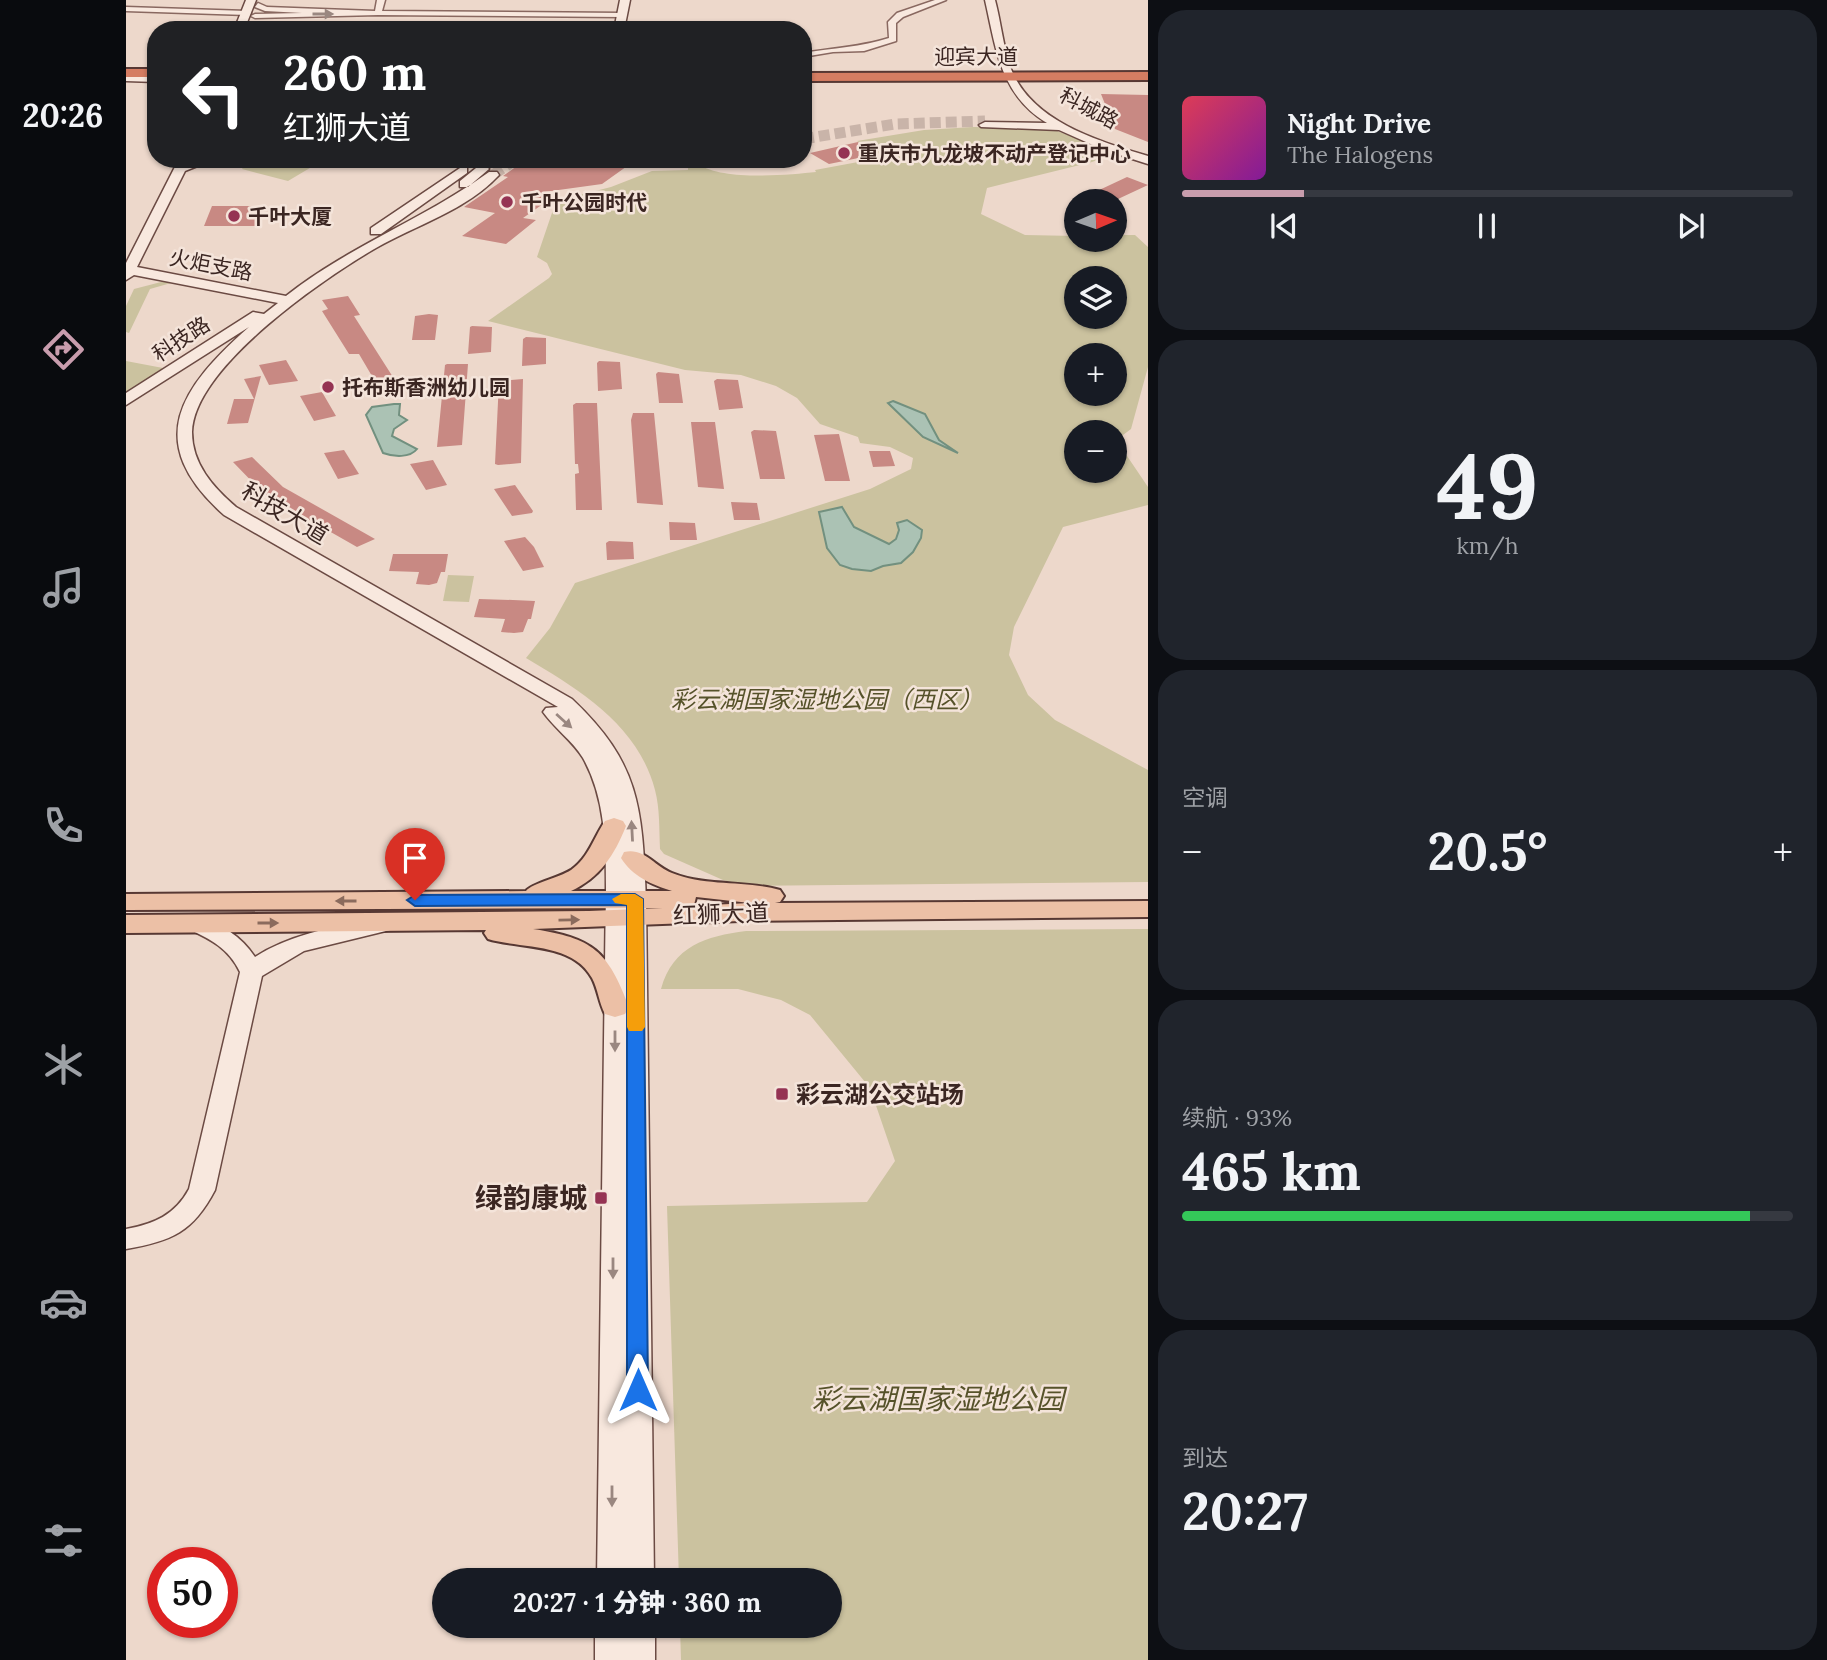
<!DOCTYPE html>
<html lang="zh">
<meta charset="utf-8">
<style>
:root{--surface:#171b24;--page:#20242c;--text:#f1f3f6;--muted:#9ea1a6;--line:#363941;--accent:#c89dad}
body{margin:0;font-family:Lora,"Noto Sans SC",serif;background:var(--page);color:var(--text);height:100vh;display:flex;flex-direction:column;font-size:26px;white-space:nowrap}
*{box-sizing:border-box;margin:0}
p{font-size:23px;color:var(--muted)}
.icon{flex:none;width:38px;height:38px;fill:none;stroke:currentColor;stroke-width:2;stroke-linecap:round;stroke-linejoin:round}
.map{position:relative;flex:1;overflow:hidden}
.side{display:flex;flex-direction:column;gap:10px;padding:10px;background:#0d0f14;width:679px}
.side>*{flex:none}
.banner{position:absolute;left:21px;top:21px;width:665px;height:147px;border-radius:28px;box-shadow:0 2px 5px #0004;background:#202124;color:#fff;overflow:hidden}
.needle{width:46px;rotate:88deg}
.buttons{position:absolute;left:938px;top:189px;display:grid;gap:14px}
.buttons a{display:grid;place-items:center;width:63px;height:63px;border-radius:50%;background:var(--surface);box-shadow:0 2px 5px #0004;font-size:35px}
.speed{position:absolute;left:21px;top:1547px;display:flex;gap:14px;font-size:35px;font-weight:700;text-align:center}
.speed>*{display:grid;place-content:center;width:91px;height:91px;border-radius:50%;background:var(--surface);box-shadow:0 2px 5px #0004;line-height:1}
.speed .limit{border:10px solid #d22;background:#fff;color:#111}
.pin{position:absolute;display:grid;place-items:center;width:60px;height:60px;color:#fff;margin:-72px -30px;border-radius:50% 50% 50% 0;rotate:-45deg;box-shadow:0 0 7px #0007}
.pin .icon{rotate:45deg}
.me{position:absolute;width:77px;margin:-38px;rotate:0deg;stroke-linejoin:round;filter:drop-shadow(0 0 5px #0008)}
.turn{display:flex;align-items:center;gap:24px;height:147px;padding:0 21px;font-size:32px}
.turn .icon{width:91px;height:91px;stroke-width:2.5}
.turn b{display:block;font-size:49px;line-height:60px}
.big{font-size:52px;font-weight:800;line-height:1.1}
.side .card{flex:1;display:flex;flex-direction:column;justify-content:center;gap:10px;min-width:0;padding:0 24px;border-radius:28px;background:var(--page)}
.side .dial{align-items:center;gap:0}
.dial b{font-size:91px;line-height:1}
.song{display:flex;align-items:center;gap:21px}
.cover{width:84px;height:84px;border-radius:10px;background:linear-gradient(135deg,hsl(350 70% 55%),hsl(290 70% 35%))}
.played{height:7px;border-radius:4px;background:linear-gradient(90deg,var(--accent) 20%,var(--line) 20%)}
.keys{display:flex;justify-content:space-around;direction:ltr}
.heat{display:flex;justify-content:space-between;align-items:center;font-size:38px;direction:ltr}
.charge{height:10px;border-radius:5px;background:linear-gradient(90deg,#34c759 93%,var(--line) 0)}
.trip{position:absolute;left:306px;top:1568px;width:410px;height:70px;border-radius:35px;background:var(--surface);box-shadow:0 2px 5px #0004;font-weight:800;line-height:70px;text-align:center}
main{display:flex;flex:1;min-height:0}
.menu{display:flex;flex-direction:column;width:126px;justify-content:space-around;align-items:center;background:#090b0e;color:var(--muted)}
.menu .icon{width:49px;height:49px}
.menu .current{color:var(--accent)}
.menu b{font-size:32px;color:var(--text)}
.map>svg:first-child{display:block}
.green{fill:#cbc29f;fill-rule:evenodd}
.water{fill:#abc2b4;stroke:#72907f;stroke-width:2}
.building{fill:#c88983}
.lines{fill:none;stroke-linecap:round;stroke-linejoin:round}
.secondary-tunnel{stroke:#c9b4a9;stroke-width:11;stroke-dasharray:11 5;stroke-linecap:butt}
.street-casing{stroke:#896860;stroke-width:3}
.secondary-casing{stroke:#6b4a43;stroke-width:3}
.primary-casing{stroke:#573833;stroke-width:4}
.highway-casing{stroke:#573833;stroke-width:4}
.street{fill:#f8e8de;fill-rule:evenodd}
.secondary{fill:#f8e8de;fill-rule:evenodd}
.primary{fill:#ecc0a6;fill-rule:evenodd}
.highway{fill:#d57d62;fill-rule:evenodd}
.oneway{fill:#9a8780}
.oneway2{fill:#8b6b5d}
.route{fill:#1a73e8;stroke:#114b97;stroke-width:2}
.slow{fill:#f59e0b}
.poi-dot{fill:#953353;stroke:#f4e4da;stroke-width:2.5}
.labels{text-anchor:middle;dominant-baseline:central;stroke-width:5;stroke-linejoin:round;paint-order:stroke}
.far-street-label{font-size:21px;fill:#3b2622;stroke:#f4e4da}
.far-poi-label{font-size:21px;font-weight:bold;fill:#3b2622;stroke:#f4e4da;text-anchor:start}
.street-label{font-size:24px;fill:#3b2622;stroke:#f4e4da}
.park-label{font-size:24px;font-style:italic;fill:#56522a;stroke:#f4e4da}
.poi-label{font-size:24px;font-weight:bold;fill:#3b2622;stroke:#f4e4da;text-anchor:start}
.near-poi-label{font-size:28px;font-weight:bold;fill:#3b2622;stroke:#f4e4da;text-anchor:end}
.near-park-label{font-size:28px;font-style:italic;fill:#56522a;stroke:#f4e4da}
</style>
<main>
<nav class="menu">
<b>20:26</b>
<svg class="icon current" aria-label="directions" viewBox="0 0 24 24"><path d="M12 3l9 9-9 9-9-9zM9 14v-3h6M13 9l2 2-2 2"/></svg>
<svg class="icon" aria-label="music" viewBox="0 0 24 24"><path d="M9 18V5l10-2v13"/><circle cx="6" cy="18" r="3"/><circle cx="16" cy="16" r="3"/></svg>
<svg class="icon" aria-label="phone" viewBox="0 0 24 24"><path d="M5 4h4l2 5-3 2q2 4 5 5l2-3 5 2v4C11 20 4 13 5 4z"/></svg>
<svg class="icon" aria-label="climate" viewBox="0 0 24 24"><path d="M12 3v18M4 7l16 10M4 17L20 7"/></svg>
<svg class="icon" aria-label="car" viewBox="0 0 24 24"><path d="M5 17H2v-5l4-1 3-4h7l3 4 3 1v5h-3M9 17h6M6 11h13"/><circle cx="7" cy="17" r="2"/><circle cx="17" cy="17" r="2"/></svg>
<svg class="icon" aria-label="filters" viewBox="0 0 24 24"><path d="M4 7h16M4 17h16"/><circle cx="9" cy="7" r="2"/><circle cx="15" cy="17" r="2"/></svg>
</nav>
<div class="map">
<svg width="1022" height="1660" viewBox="0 0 1022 1660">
<rect width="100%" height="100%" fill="#edd8cb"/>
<!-- green -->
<path class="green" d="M847,127L923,128L990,153L966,162L861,188L855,214L899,235L950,236V240H989V235H1009L1022,247V367L1005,429L989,441V432H950V471H989V446L997,450L1022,487V505L937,527L888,627L883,655L902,695L929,720L1022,770V882L621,886L597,880L538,854L534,849C533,829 534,809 529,790C512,725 454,690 400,658L424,628L449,583L744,489L785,469L787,458L764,447L734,443L732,437L694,424L671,398L650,386L615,375L559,370L362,321L423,278L426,274L421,263L411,257L428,207L434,200L485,187L526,171L562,170V159H572L573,164C595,181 662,175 690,172L689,170L759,157L731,141L798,130ZM950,278H989V317H950ZM950,355H989V394H950Z
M120,162H194L162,181L116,169Z
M39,281L45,283L24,289L3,333L0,332V306L8,289Z
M0,361L37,368L0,394Z
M322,575L348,576L343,602L317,601Z
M1022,929V1660H555L554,1626H704V1580H553L541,1206L741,1202L769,1161L744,1088L684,1015L655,1000L612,989H535C547,946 580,936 620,931Z"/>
<!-- water -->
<path class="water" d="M767,401L799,414L813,440L832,453L797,437L762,403Z
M268,404H274L273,415L281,420L268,429L266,436L291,449C284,458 268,457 257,453L240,415L246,407Z
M716,507L728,527L763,544L770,539L773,530L771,523L781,520L796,530L795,538L787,552L775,563L757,566L745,571L726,569L714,565L701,548L693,512Z"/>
<!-- building -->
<path class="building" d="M975,94L1022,95V142L989,129Z
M732,142L752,154L703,164L684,153Z
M409,159H511L476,184L418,192L417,204L397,218L410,220L380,244L336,236L369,213L338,207L382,177L377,176L395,163Z
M1001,177L1022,185L992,199L969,192Z
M86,206H138L131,226H78Z
M222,296L234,315L228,316L272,385L253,388L233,354H223L196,311L202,309L196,300Z
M303,314L312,315L309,340H286L289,316Z
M346,326L366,327L365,352L342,354L344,327Z
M400,337L420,338V364L396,366L397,339Z
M160,360L172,381L143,385L133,365Z
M473,361L494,362L496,389L472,391L471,363Z
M321,364H342L336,445L311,447L319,365Z
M532,372L553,374L557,403H533L530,374Z
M135,376L122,423L101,424L108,399H128L118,379Z
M397,379L395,463L372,465L369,464L373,381Z
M591,379L612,380L617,408L593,410L588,381Z
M196,392L210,416L188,421L174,396Z
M450,403H471L476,510H450L449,474L453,473L452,464H449L447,405Z
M507,413H528L537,505L511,503L505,420Z
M565,422H589L598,489L572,487Z
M628,430L650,431L659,479H634L625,432Z
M713,434L724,481H699L688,435Z
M218,450L233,474L212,479L198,453Z
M743,451H764L769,466L747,467Z
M126,457L157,487L249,539L231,547L138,494L107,462Z
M307,460L321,485L300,490L284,464Z
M389,485L407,511L406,513L386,516L368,489Z
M605,502L631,503L634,520H608Z
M543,522L569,523L571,540H544Z
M399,537L408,547L418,567L397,571L378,541Z
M483,541L507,542L508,559L481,560L480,543Z
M267,554H322L319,572H315L311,583L303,585L290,584L293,572L263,571Z
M353,599L387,600L409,601L405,619H402L397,632L388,633L375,632L379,619L348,617Z"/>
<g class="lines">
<!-- secondary-tunnel -->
<path class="secondary-tunnel" d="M677,139L769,124L859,121
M367,175L390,159"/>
<defs>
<path id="street" d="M251,0H259L256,11L496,13L500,15L496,17L252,15L129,18L125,16L129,14L176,13L139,11L129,7L132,3L141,7L249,11Z
M809,0H820L777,17L770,23V41L738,51L707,52L677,57V53C707,48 735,47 763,38L762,22L771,13Z
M0,7L121,11L125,13L121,15L0,11Z"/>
<path id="secondary" d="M120,0H130L118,30H108Z
M494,0H504L498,30H488Z
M859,0H869C875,22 877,47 885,69C906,122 972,141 1022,156V164L978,150L933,130L855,127L853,125L859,122L921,123C874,95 870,48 859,0Z
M0,75L30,76V82L0,81Z
M53,159H89L59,171L11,267L160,296C223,246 298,219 363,172H371L373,175C341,210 290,225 250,248C198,278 68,367 66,432C66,464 87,487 110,507L446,699C515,764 516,809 520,899L528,1580H471L480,887C480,844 479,797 457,758C446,740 429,729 417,712L420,708L432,707L98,515C16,442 54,388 123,327L0,405V393L127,312L138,314L152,303L8,275L0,280V263Z
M336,159H354L363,169L342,187H334V181L350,168Z
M337,166L341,167V173L255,234H245V228Z
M70,917C95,923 115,936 129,957C166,933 213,926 256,918L264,920L267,925L264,930L178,951L136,976L89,1190C67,1232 46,1241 0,1249V1229C28,1224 49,1215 63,1189L114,972C103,949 85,939 62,929L59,924L62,919Z
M469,1626H529V1660H469Z"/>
<path id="primary" d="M488,818L497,821L500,826C489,854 474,878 445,891H546C526,885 506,876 495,858L498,852C518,847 528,866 546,873C581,887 619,880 654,890L658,896L654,902L649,903L1022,901V917L614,921L407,929C467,938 482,951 503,1007L499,1014L489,1017L479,1014C473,1003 472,989 466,978C446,942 395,949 362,939L358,933L360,930L0,933V915L463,911L537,908L0,910V894L400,891C406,883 433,878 445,870C463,857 467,839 479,821ZM570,897L624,903L564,906L568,905Z"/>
<path id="highway" d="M0,69H30V77H0Z
M1022,72V80L677,81V73Z"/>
</defs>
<!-- street casing -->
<use href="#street" class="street-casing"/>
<!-- secondary casing -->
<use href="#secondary" class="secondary-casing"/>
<!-- primary casing -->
<use href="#primary" class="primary-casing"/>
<!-- highway casing -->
<use href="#highway" class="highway-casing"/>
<!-- street -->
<use href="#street" class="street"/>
<!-- secondary -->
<use href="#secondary" class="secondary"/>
<!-- primary -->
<use href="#primary" class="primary"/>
<!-- highway -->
<use href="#highway" class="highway"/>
</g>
<!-- one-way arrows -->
<defs><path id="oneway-solid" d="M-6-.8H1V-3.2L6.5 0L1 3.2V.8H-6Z" transform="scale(1.75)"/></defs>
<g class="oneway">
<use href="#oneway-solid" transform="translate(197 14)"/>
<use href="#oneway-solid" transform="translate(438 721) rotate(42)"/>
<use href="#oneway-solid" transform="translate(506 831) rotate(-93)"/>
<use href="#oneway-solid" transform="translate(489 1041) rotate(90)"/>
<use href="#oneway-solid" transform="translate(487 1268) rotate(90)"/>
<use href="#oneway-solid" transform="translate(486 1496) rotate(90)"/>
</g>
<g class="oneway2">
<use href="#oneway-solid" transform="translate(220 901) rotate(180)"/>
<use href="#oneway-solid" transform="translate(443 920) rotate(-1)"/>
<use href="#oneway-solid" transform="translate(142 923)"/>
</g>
<!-- route -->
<path class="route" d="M509,894L517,899L522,1390L519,1397L512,1399L504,1397L501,1390V905L289,906L281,900L289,895Z"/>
<!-- slow -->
<path class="slow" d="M495,894H509L517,899L519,1027L516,1031H503L501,1027V905L489,903L486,899Z"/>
<!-- markers -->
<g class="poi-dot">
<circle cx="718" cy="153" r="7"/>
<circle cx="381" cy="202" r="7"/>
<circle cx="108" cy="216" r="7"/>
<circle cx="202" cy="387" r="7"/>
<rect x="649" y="1087" width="14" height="14" rx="3.5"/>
<rect x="468" y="1191" width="14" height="14" rx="3.5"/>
</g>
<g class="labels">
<!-- far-street labels -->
<g class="far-street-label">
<text x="850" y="56">迎宾大道</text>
<text transform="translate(963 108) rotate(28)">科城路</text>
<text transform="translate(85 265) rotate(11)">火炬支路</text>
<text transform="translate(55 339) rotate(-33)">科技路</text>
</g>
<!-- far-poi labels -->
<g class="far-poi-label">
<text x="732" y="153">重庆市九龙坡不动产登记中心</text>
<text x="395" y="202">千叶公园时代</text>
<text x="122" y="216">千叶大厦</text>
<text x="216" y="387">托布斯香洲幼儿园</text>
</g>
<!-- street labels -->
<g class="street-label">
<text transform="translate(159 513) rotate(31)">科技大道</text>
<text transform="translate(595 914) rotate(-2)">红狮大道</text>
</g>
<!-- park labels -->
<g class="park-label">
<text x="701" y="699">彩云湖国家湿地公园（西区）</text>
</g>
<!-- poi labels -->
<g class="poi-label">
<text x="670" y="1094">彩云湖公交站场</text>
</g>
<!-- near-poi labels -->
<g class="near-poi-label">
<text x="461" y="1198">绿韵康城</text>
</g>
<!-- near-park labels -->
<g class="near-park-label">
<text x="812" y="1399">彩云湖国家湿地公园</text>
</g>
</g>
</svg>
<div class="buttons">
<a><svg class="needle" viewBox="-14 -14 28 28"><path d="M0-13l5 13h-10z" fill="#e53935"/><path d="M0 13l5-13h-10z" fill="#9ea1a6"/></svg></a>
<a><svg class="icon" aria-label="layers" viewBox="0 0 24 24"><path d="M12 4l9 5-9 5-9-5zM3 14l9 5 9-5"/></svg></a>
<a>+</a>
<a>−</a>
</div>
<div class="speed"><div class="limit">50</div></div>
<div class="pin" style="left:289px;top:900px;background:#d93025"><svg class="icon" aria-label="arrive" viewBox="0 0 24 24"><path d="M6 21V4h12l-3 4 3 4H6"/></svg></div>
<svg class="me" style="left:512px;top:1390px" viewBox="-20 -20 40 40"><path d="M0-17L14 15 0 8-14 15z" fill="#1a73e8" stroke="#fff" stroke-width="4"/></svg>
<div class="trip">20:27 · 1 分钟 · 360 m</div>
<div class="banner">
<div class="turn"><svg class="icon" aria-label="left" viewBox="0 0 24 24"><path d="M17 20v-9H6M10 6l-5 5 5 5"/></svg><div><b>260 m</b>红狮大道</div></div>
</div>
</div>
<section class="side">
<div class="card">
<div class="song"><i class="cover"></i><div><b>Night Drive</b><p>The Halogens</p></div></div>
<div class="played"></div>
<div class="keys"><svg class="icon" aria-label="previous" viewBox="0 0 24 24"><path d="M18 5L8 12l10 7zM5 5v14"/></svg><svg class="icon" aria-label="pause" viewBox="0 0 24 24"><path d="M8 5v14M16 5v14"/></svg><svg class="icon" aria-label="next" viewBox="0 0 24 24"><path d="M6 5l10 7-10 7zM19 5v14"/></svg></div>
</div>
<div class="card dial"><b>49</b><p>km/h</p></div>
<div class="card"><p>空调</p>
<div class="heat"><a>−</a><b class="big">20.5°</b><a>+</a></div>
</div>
<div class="card"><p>续航 · 93%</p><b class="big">465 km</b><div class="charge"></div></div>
<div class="card"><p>到达</p><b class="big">20:27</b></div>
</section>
</main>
